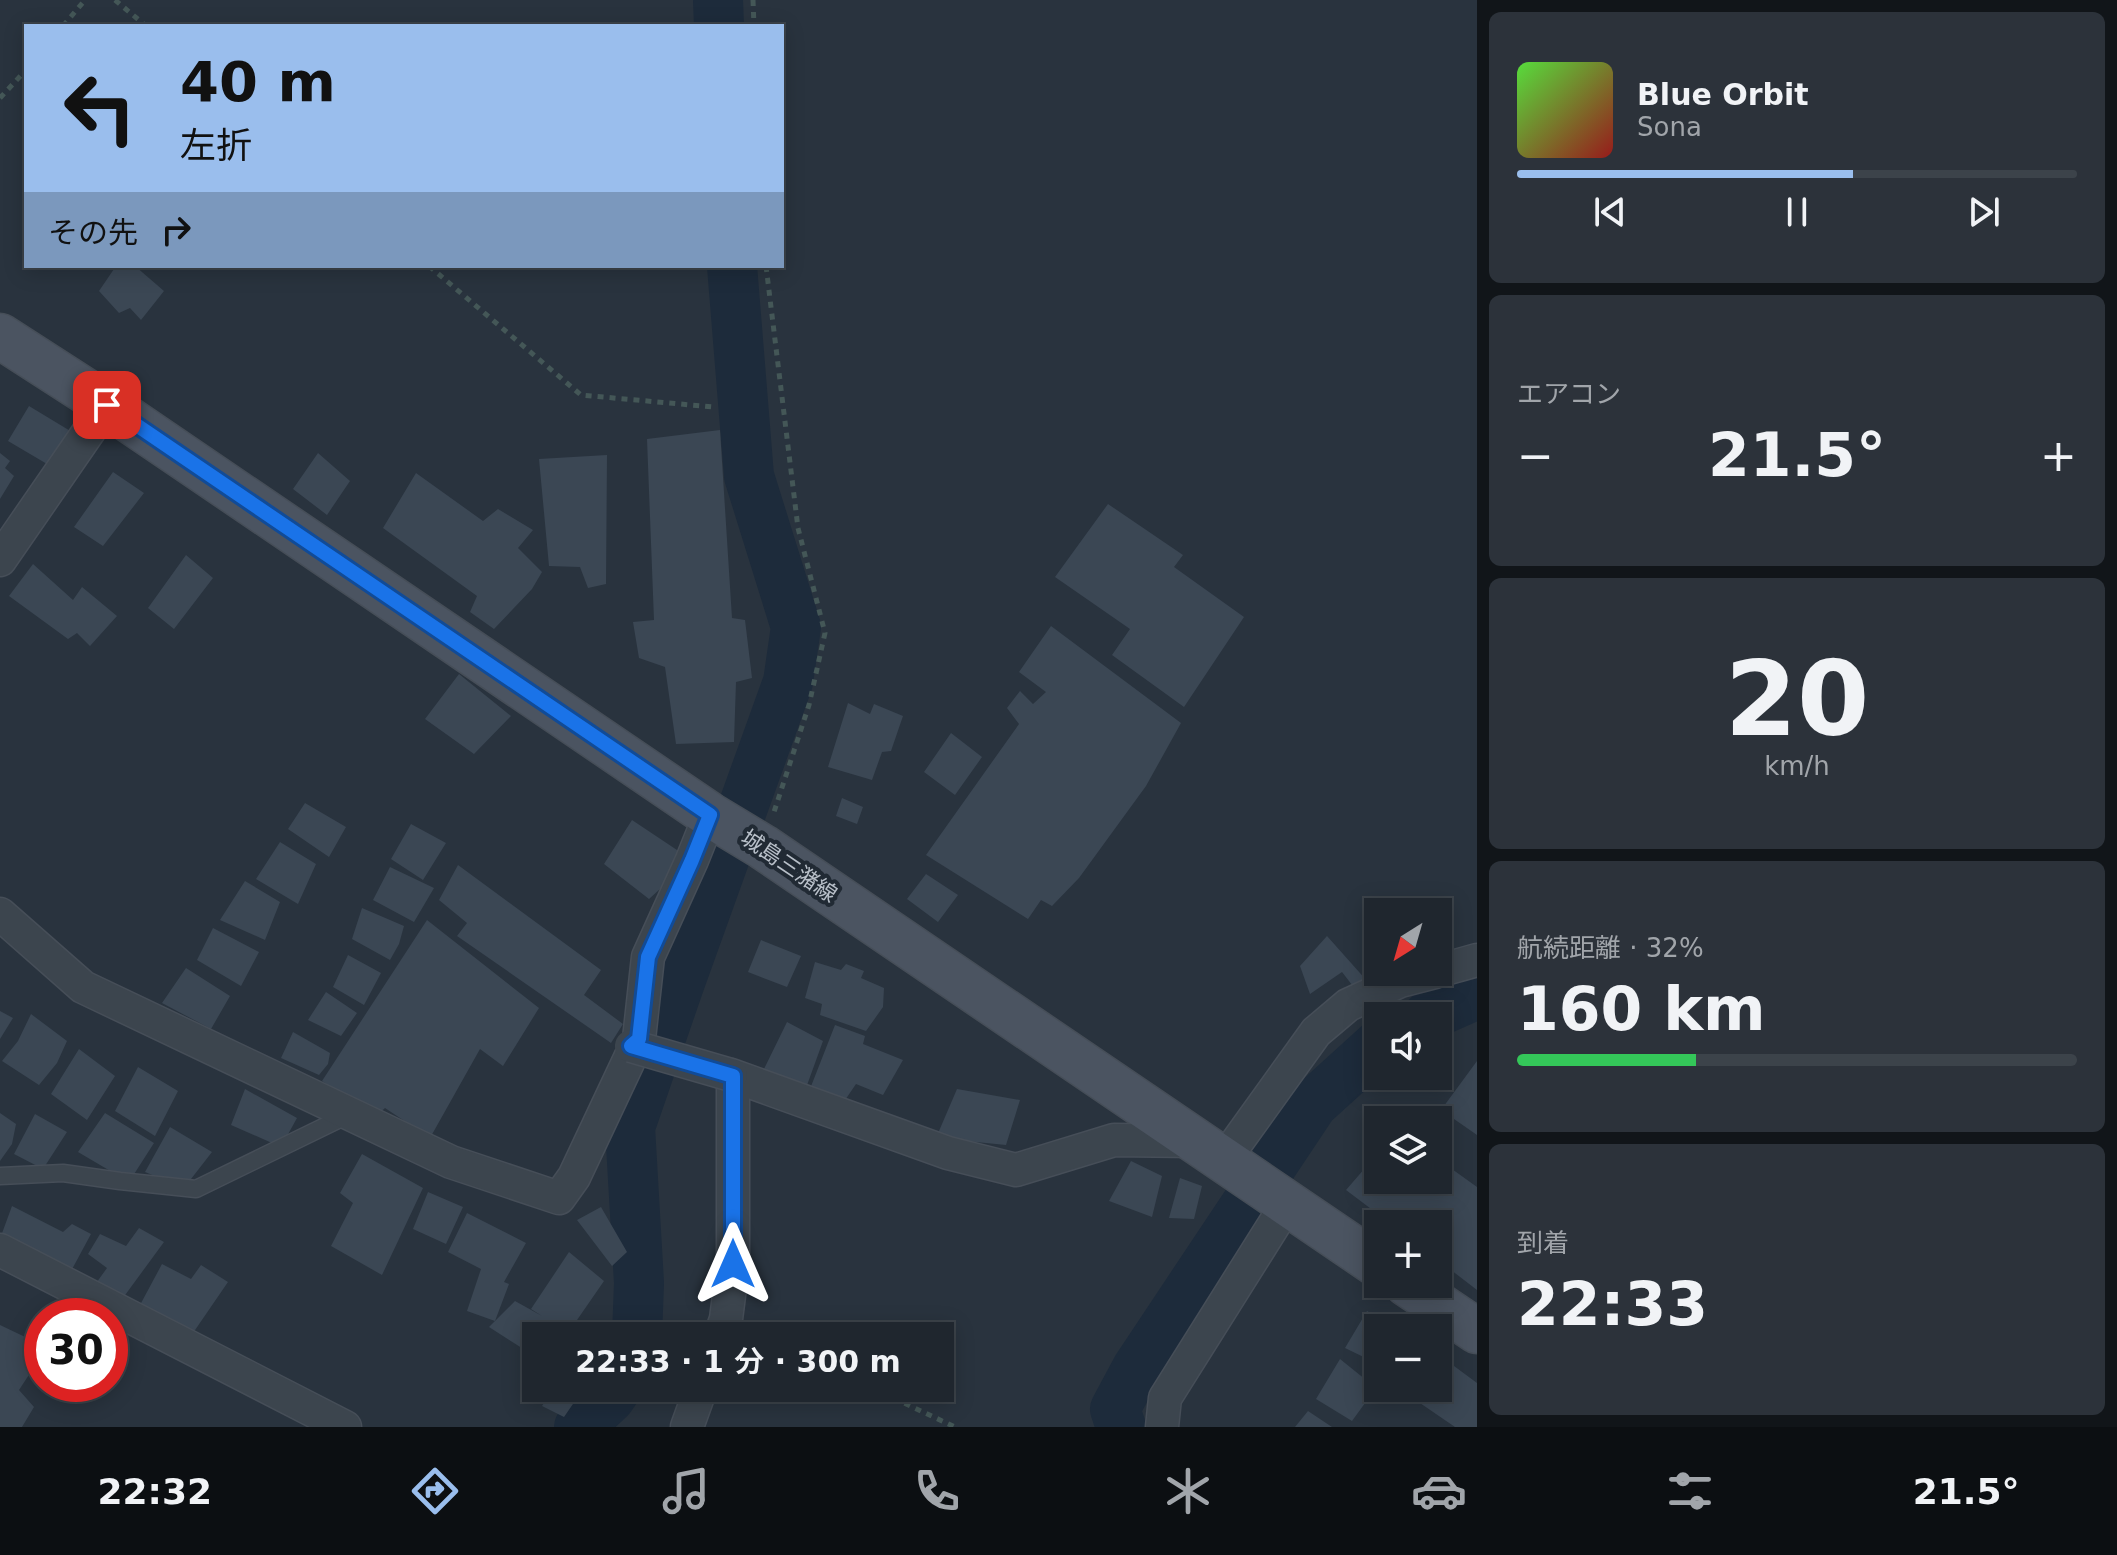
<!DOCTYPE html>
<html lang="ja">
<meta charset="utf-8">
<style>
:root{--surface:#1f262e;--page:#2c323a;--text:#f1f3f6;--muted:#a1a5aa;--line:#3c434a;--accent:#9abeed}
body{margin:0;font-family:"DejaVu Sans","Noto Sans JP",sans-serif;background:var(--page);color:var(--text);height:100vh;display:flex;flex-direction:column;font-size:30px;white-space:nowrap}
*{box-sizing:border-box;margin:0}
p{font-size:26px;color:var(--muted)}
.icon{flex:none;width:44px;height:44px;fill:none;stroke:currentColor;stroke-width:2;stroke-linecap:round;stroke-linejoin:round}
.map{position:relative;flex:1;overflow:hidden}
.sheet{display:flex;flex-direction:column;gap:12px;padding:12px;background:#111519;width:640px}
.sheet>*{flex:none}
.guide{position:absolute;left:24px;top:24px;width:760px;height:244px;border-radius:0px;box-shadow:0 4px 20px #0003,0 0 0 2px var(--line);background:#9abeed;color:#111;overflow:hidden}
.needle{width:52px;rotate:217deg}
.tools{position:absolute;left:1364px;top:898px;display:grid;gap:16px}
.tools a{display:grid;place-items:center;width:88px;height:88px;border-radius:0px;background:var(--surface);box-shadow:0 4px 20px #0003,0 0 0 2px var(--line);font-size:40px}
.speed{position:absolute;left:24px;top:1298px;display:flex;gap:16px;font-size:40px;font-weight:700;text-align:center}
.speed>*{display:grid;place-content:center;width:104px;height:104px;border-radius:50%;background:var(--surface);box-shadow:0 4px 20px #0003,0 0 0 2px var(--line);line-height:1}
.speed .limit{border:12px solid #d22;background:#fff;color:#111}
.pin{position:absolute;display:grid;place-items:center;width:68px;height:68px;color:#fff;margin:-34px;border-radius:16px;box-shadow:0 4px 12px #0006}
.me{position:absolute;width:88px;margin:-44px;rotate:0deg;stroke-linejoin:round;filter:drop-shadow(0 0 6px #0008)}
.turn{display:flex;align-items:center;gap:28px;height:168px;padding:0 24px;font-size:36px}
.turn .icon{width:104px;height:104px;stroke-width:2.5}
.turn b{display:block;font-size:56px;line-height:68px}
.then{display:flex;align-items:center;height:76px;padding:0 24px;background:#0003;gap:16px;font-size:30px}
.big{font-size:60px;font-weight:600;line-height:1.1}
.sheet .tile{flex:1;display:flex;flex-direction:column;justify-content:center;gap:12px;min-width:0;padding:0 28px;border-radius:12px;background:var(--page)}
.sheet .dial{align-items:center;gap:0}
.dial b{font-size:104px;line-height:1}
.song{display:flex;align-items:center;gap:24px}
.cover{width:96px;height:96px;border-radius:12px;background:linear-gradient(135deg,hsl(110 70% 55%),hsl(0 70% 35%))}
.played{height:8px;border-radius:4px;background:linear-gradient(90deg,var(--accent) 60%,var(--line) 60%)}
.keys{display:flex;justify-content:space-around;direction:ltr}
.heat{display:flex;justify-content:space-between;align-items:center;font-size:44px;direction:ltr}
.charge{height:12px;border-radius:6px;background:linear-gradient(90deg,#34c759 32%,var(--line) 0)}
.trip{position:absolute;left:522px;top:1322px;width:432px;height:80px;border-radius:0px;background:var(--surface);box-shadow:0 4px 20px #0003,0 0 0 2px var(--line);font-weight:600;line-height:80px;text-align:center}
.tabs{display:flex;height:128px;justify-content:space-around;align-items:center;background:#0c0f12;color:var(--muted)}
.tabs .icon{width:56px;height:56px}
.tabs .current{color:var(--accent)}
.tabs b{font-size:36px;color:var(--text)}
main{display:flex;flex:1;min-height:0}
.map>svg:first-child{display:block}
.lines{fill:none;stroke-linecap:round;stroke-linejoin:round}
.river{stroke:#1d2b3b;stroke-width:50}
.building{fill:#3b4754}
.lane-casing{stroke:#464e58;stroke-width:19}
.street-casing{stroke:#464e58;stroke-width:35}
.secondary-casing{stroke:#464e58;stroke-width:47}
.path{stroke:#445757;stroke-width:5;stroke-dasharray:6 6;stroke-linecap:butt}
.lane{stroke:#3c454e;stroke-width:16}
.street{stroke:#3c454e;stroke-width:32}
.secondary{stroke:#4b5461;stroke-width:44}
.street-bridge-casing{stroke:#464e58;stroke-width:35;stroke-linecap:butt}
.street-bridge{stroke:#3c454e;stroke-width:32}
.route-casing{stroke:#114b97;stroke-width:20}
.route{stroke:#1a73e8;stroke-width:14}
.labels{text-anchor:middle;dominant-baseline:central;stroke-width:8;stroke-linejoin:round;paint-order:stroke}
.street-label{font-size:22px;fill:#b9c0c9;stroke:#212a34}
</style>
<main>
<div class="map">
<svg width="1477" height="1427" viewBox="0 0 1477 1427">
<rect width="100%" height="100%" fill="#29333e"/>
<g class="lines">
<!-- river -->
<path class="river" d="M718,0L719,26
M1428,1016L1477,994
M637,1336L639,1283L630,1127L680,982L788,682L796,627L749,476L732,266
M579,1427L610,1398L617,1388
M1121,1427L1115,1409L1137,1368L1313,1104L1378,1045"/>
</g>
<!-- building -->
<path class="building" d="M116,266H135L164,291L141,320L130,308L119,313L99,291Z
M29,406L72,432L47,464L8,441Z
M720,430L732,618L745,620L752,678L736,682L734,742L676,744L665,667L639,658L633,622L654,620L647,439Z
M0,453L10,461L5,468L14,476L0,499Z
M318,453L350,481L327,515L293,489Z
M607,455L606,584L588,588L580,567L549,566L539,459Z
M113,472L144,493L103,546L74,527Z
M416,473L483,521L498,509L533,530L518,548L542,572L532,589L494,629L470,612L477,596L383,528Z
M1108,504L1183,555L1174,567L1244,617L1184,707L1112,655L1130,629L1055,577Z
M186,555L213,578L174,629L148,608Z
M33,564L73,600L82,587L117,616L90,646L77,633L68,639L9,596Z
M1051,626L1181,723L1146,786L1079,878L1052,906L1041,900L1028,919L926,855L1019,724L1007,708L1020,691L1033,704L1046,692L1019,672Z
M459,674L511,716L474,754L425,719Z
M848,703L870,714L874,704L903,716L891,751L882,752L872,780L828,767Z
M951,733L982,757L955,795L924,772Z
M842,798L863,807L857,824L836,816Z
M305,803L346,827L329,857L288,829Z
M632,820L692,860L649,899L604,864Z
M411,824L446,843L423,880L391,859Z
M280,842L316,864L298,904L256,879Z
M458,865L601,970L584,995L623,1024L611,1043L457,936L467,923L439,900Z
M390,867L434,888L414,922L373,900Z
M926,874L958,895L938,922L907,899Z
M245,881L280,902L265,940L220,920Z
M362,908L404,926L399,944L390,960L352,939Z
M427,920L539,1008L503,1066L480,1049L430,1138L385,1108L375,1117L322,1081Z
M213,928L259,952L241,986L197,960Z
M1327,936L1368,982L1359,994L1342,972L1310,994L1300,966Z
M761,940L801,956L787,987L748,972Z
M348,955L381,973L364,1005L333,987Z
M815,962L841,970L846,964L864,971L861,978L884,988L883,1007L866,1031L820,1015L822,1004L805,998Z
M186,968L230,996L211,1029L162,1003Z
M326,992L357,1013L341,1036L308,1020Z
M0,1011L13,1018L0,1039Z
M31,1014L67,1041L57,1063L39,1085L2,1061L18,1041Z
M787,1022L823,1041L806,1088L764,1069Z
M835,1025L865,1036L863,1044L903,1060L883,1095L856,1084L839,1109L808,1094Z
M293,1032L330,1053L328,1064L319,1075L281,1058Z
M79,1049L115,1076L87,1120L51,1094Z
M1477,1061V1135L1441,1110Z
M138,1067L178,1091L155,1136L115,1111Z
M245,1089L297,1118L281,1147L231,1125Z
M957,1089L1020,1100L1006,1145L936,1138Z
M0,1113L16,1124L12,1144L0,1161Z
M105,1113L154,1143L129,1182L78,1152Z
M35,1114L67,1132L43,1169L14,1154Z
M170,1127L212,1152L184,1188L145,1172Z
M1378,1153V1180H1438V1159L1477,1187V1290L1438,1260V1224H1391L1346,1190Z
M362,1154L423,1188L382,1275L331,1246L353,1203L340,1193Z
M1131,1161L1162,1176L1152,1217L1109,1201Z
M1180,1178L1202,1186L1194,1219L1169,1218Z
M428,1192L463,1207L446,1244L413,1229Z
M12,1206L63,1232L72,1224L91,1234L70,1273L1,1236Z
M601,1207L627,1252L612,1266L577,1220Z
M467,1213L526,1243L504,1282L509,1284L495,1321L467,1311L481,1269L448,1252Z
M139,1228L164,1242L120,1302L94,1286L107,1268L88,1254L100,1234L126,1246Z
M569,1252L604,1281L566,1336H536V1357L489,1327L515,1301L542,1316L531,1309Z
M162,1264L191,1279L201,1265L228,1282L193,1333L140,1305Z
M1367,1311L1398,1328H1378V1364L1345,1348Z
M0,1325L42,1345V1355L19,1390L34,1407L22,1427H0Z
M1340,1359L1376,1388L1352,1421L1316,1399Z
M1450,1363L1477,1383V1427H1455L1417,1401L1429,1388H1438V1377Z
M553,1388H584L564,1417L542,1406Z
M1308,1411L1332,1427H1295Z"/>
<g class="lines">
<defs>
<path id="lane" d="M0,1176L63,1173L120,1181L196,1189L348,1115"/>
<path id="street" d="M0,560L107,405
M0,914L83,987L451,1162L559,1198L574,1177L639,1039L648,957L692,860L710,815
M1438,971L1477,960
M731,1075L948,1153L1016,1170L1114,1140L1195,1141
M1224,1160L1316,1032L1348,1005L1400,981L1435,972
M0,1250L345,1427
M720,1336L726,1319L733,1264V1076
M687,1427L701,1388
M1162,1427L1165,1398L1287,1204"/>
<path id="secondary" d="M0,336L107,405L710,815L763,847L1378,1265
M1407,1284L1477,1331"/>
</defs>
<!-- lane casing -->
<use href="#lane" class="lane-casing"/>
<!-- street casing -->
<use href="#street" class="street-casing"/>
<!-- secondary casing -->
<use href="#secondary" class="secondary-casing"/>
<!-- path -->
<path class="path" d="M115,0L146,26
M753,0L754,26
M63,26L85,0
M0,98L26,70
M429,266L581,395L713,407
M766,266L798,528L825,633L809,705L774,812
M872,1388L955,1427"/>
<!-- lane -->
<use href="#lane" class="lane"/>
<!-- street -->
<use href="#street" class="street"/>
<!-- secondary -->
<use href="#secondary" class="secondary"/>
<defs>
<path id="street-bridge" d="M631,1046L731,1075"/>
</defs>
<!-- street-bridge casing -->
<use href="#street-bridge" class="street-bridge-casing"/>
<!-- street-bridge -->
<use href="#street-bridge" class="street-bridge"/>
</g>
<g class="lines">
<defs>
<path id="route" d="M107,405L710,815L692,860L648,957L639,1039L631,1046L733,1076V1264"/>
</defs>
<!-- route casing -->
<use href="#route" class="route-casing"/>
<!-- route -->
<use href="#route" class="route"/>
</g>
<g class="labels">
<!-- street labels -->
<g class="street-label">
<text transform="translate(789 866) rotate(34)">城島三潴線</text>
</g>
</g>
</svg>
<div class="tools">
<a><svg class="needle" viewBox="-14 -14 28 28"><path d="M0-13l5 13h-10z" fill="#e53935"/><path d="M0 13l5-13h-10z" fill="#a1a5aa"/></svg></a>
<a><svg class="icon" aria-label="sound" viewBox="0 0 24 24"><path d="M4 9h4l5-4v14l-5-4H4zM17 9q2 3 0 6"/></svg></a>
<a><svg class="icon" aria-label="layers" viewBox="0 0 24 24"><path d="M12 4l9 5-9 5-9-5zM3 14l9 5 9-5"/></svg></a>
<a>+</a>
<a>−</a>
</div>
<div class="speed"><div class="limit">30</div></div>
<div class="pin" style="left:107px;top:405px;background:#d93025"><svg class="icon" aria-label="arrive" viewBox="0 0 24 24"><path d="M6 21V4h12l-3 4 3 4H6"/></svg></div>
<svg class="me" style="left:733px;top:1264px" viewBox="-20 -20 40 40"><path d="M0-17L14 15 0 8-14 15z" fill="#1a73e8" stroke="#fff" stroke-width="4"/></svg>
<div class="trip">22:33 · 1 分 · 300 m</div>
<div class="guide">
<div class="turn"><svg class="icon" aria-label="left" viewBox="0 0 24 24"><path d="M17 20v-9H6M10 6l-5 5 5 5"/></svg><div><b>40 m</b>左折</div></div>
<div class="then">その先<svg class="icon" aria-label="right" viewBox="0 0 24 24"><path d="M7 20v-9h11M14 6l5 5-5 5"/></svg></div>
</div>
</div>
<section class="sheet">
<div class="tile">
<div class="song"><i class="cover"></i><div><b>Blue Orbit</b><p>Sona</p></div></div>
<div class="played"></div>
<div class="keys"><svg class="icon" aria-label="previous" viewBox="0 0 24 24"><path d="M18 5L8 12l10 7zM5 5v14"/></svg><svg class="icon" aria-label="pause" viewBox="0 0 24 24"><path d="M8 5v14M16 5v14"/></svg><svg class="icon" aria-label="next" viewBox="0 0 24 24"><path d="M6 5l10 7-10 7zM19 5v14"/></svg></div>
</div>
<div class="tile"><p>エアコン</p>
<div class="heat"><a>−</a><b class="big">21.5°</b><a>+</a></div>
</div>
<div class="tile dial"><b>20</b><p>km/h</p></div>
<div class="tile"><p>航続距離 · 32%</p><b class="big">160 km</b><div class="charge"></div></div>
<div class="tile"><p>到着</p><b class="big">22:33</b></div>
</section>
</main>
<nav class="tabs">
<b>22:32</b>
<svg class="icon current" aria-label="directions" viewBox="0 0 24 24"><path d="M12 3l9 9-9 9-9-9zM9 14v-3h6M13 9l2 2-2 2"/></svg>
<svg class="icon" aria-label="music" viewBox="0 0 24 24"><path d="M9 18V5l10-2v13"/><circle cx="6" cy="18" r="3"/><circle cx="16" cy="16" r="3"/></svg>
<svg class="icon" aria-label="phone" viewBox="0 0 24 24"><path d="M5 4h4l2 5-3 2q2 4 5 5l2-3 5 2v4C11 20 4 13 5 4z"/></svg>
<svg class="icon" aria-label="climate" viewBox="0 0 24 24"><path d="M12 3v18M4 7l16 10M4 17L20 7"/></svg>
<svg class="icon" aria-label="car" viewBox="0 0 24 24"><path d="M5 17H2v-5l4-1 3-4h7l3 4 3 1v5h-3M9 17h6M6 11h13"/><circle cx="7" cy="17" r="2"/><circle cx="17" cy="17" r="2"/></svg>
<svg class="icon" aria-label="filters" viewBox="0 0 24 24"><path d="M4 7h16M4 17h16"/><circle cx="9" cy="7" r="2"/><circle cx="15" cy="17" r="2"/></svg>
<b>21.5°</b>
</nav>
